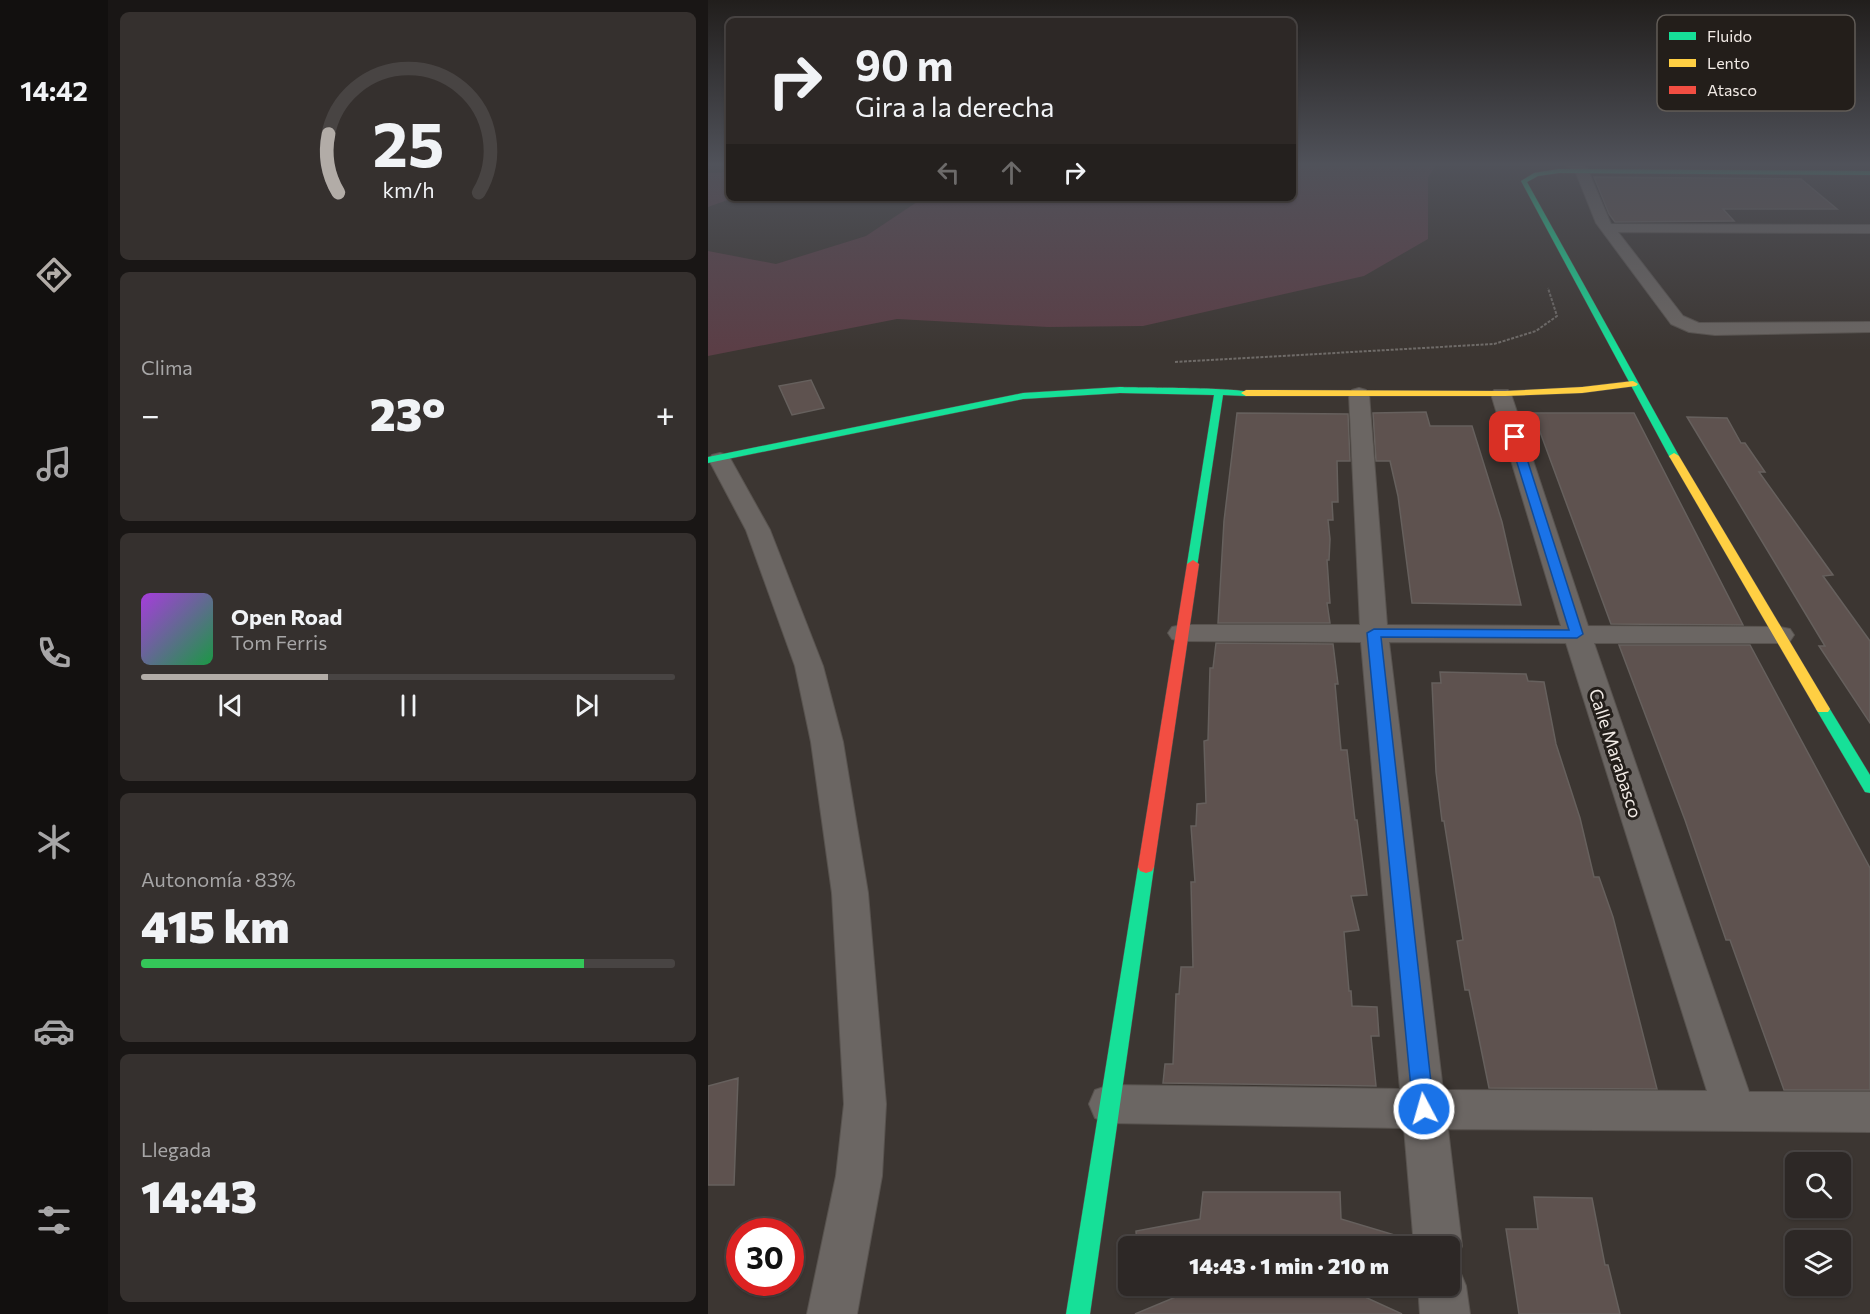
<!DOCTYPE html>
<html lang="es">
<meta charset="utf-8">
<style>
:root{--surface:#2d2826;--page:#35302e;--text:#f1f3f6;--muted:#a7a6a7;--line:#484443;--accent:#b2aca7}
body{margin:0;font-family:Commissioner,sans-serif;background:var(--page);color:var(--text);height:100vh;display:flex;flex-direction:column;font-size:22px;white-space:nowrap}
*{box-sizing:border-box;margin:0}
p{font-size:20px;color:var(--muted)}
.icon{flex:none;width:33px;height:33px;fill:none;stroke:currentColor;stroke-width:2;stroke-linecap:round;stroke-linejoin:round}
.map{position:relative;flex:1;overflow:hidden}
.panel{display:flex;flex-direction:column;gap:12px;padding:12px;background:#191615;width:600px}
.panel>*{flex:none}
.hud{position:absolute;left:18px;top:18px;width:570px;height:183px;border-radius:9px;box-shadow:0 2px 4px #0004,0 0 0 2px var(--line);background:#2d2826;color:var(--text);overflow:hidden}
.tools{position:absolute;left:1077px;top:1152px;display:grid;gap:12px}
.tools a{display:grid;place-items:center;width:66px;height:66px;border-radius:9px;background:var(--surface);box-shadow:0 2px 4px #0004,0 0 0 2px var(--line);font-size:30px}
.speed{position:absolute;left:18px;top:1218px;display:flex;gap:12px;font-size:30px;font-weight:700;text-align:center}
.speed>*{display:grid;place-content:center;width:78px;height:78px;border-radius:50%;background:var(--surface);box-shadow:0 2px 4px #0004,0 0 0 2px var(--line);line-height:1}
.speed .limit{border:9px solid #d22;background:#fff;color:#111}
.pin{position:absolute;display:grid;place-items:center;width:51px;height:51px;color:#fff;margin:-26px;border-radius:12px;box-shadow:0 3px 9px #0006}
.me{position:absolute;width:66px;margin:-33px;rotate:354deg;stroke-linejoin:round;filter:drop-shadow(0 0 4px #0008)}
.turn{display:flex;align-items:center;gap:21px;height:126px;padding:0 30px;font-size:27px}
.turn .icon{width:78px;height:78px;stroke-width:2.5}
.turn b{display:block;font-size:42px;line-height:51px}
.lanes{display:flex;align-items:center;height:57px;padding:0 30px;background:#0003;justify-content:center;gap:30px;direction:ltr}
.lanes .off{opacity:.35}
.big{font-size:45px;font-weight:800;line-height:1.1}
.panel .widget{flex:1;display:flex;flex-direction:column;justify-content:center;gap:9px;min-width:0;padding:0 21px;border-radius:9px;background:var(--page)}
.panel .dial{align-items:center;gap:0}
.dial svg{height:156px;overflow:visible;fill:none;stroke:var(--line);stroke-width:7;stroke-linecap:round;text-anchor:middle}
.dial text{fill:var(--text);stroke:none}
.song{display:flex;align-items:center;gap:18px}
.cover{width:72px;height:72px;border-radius:9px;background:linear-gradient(135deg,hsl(280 70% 55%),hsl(140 70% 35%))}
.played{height:6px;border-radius:3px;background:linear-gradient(90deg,var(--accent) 35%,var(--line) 35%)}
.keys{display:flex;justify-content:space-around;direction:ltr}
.heat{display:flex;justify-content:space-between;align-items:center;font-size:33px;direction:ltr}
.charge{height:9px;border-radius:4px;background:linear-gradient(90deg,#34c759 83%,var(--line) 0)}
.trip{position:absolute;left:410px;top:1236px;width:342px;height:60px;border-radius:9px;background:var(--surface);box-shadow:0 2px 4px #0004,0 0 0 2px var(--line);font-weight:800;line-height:60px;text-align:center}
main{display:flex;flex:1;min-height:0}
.menu{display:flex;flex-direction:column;width:108px;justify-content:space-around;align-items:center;background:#12100f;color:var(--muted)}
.menu .icon{width:42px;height:42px}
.menu .on{color:var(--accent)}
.menu b{font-size:27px;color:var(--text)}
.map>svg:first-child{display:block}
.green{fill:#5b3e46}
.building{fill:#5e524f;stroke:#66605d;stroke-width:1.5}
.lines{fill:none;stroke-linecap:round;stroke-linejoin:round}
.street-casing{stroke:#58534f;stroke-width:2}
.fast-casing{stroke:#58534f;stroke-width:1}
.slow-casing{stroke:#58534f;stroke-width:1}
.jam-casing{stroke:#58534f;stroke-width:1}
.path{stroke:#6f6b68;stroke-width:2;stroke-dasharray:3 1.5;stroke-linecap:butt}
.street{fill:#6b6663;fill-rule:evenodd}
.fast{fill:#16e098;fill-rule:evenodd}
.slow{fill:#ffcf43;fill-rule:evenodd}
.jam{fill:#f24e42;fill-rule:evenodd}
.route{fill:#1a73e8;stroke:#114b97;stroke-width:1.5}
.labels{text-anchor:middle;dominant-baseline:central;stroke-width:6;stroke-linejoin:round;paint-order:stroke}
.street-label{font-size:18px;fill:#f2ebe6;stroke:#231e1a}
.key{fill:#231e1a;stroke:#615c57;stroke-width:1.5}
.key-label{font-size:16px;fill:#f2ebe6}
</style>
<main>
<nav class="menu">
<b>14:42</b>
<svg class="icon on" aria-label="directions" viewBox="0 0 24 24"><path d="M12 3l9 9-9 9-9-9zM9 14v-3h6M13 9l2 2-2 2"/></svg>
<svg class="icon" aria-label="music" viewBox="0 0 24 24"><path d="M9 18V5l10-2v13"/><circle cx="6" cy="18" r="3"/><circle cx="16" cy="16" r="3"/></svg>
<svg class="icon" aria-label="phone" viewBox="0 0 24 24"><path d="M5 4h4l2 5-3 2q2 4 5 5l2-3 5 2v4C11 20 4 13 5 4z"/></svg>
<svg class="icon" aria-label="climate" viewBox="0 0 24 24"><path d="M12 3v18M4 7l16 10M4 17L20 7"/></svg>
<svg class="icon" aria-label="car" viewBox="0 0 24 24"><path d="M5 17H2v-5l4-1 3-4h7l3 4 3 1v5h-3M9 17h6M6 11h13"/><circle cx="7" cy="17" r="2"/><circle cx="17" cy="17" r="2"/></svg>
<svg class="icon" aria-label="filters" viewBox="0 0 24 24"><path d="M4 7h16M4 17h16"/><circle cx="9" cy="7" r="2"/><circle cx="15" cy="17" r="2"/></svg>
</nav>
<section class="panel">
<div class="widget dial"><svg viewBox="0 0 100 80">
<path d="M14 69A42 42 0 1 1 86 69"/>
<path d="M14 69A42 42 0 0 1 9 39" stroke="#b2aca7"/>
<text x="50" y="56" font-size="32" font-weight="700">25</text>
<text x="50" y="72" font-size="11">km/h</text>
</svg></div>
<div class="widget"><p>Clima</p>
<div class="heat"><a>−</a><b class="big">23°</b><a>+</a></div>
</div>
<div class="widget">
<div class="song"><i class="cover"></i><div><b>Open Road</b><p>Tom Ferris</p></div></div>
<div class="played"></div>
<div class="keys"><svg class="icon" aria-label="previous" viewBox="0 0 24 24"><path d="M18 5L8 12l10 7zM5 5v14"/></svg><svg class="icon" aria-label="pause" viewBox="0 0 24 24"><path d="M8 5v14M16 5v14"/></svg><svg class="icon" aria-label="next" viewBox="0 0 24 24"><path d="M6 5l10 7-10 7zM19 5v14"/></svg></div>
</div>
<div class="widget"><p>Autonomía · 83%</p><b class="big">415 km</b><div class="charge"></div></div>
<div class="widget"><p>Llegada</p><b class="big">14:43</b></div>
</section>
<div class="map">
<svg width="1162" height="1314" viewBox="0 0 1162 1314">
<rect width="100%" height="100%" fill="#3c3632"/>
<!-- green -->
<path class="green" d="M585,166H727L720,178V239L656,276L435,326L340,327L189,319L0,356V251L68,264L158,236L215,198H585Z
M21,172V198H25L0,207V173Z"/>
<!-- building -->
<path class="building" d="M886,177L1093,179L1129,209H1015L1026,221L907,222L901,214Z
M103,380L116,408L84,415L71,386Z
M718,412L722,426H764L794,522L813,605L704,603L690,496L682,461H668L665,413Z
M529,413L640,414L642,461H629L630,502H624L625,520H620L622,539L621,560H619L622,603H619L622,623H510L516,521Z
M825,413H926L1035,625L903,624Z
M979,417L1019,418L1033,443H1037L1057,472H1051L1125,575L1115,576L1162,641V723L1111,646H1117Z
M508,643L625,644L630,684H627L633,750H639L647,820H649L659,895L643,896L651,930L636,932L641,991H643L644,1006L669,1007L671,1036H663L668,1086L455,1083L457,1064H465L468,994H471L473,967H485L483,882H487L483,826H488L489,804L498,803L496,741L500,740L502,668H505Z
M911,645H1042L1162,868V1090H1076L1022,940H1018L977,820Z
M732,672L818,674L820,681L836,682L848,744L872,818L886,877H891L905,917L949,1089L781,1088L761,990H757L749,941L755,940L736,821H734L728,772L724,683H733Z
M30,1078L26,1185H0V1086Z
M495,1192H632L633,1219L700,1239L699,1246H429L428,1231L492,1219Z
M826,1197L884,1198L897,1265H900L912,1314H811L798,1229H830Z
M494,1286H633L694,1314H427Z"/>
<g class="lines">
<defs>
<path id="street" d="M859,166H874L879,168L903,224L1162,225V233L910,232L975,316L991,323L1162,322V332L1007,335L981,332L963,324L888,223L868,173Z
M651,388L658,390L661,394L679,625L853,626L783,394L786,390H800L803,394L880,626L1072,627L1082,629L1086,635L1082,641L1072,643H886L1041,1092H1162V1132L740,1129L754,1246L747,1263L742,1265L751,1269L758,1286L762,1314H712L710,1286H741V1246H706L696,1128L402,1123L387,1118L381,1104L387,1090L402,1085L692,1089L653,642L474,641L464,639L460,633L464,627L474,625H652L641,394L644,390ZM681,642L858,643L999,1091L735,1090Z
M12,453L20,455L23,460L62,530L115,666L135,742L160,893L178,1104L174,1176L149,1314H99L128,1176L136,1104L124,893L103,742L87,666L38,530L1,460L4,455Z"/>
<path id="fast" d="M851,169L1162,171V175L851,173L830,176L819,182L971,456L970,458H962L961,456L813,181L826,173Z
M412,387C432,388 534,387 543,393L538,396L515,395L489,567H481L479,564L506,395L412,393L315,399L0,463V457L315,393Z
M1115,704L1120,706L1162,775V793L1157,792L1108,709Z
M438,861L444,863L446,867L382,1314H358L430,867L432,863Z"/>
<path id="slow" d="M925,381L930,384L928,386L874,393L797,396H538L533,393L538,390L797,391L874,387Z
M966,453L971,456L1122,709L1120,712H1110L1108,709L961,456Z"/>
<path id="jam" d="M485,560L491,564L446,867L444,871L438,873L432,871L430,867L479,564Z"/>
</defs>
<!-- street casing -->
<use href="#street" class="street-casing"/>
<!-- fast casing -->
<use href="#fast" class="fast-casing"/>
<!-- slow casing -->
<use href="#slow" class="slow-casing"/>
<!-- jam casing -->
<use href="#jam" class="jam-casing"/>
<!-- path -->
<path class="path" d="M467,362L786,344L828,331L849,316L840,288"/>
<!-- street -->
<use href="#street" class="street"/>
<!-- fast -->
<use href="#fast" class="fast"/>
<!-- slow -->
<use href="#slow" class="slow"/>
<!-- jam -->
<use href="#jam" class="jam"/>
</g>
<!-- sky -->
<linearGradient id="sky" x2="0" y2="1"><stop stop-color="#211e1c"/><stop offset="0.47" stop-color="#50525a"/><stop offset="1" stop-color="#50525a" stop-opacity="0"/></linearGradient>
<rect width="1162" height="350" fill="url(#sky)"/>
<!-- route -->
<path class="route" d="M807,434L812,437L875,634L869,638L673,637L726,1109L723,1116L716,1118L708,1116L705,1109L659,633L666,629L861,630L801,437Z"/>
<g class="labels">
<!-- street labels -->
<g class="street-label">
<text transform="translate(908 753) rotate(72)">Calle Marabasco</text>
</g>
</g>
<!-- legend -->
<rect x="949" y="15" width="198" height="96" rx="9" class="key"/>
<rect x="961" y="32" width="27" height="8" fill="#16e098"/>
<rect x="961" y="59" width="27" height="8" fill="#ffcf43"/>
<rect x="961" y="86" width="27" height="8" fill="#f24e42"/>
<g class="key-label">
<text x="999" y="42">Fluido</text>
<text x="999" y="69">Lento</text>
<text x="999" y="96">Atasco</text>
</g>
</svg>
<div class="tools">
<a><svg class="icon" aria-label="search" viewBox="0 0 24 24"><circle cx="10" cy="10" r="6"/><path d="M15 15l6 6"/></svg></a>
<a><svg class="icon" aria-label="layers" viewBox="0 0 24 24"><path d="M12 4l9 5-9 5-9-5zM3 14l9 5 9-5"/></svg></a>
</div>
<div class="speed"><div class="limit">30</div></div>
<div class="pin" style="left:807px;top:437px;background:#d93025"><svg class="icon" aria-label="arrive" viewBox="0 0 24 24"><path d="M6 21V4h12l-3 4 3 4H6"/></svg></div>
<svg class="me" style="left:716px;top:1109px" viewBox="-20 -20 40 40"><circle r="17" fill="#1a73e8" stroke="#fff" stroke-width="3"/><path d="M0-11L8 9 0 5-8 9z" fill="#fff"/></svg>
<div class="trip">14:43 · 1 min · 210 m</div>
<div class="hud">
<div class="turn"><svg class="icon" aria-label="right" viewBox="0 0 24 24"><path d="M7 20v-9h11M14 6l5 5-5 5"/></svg><div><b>90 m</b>Gira a la derecha</div></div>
<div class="lanes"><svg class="icon off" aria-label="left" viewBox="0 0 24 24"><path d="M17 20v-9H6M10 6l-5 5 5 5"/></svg><svg class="icon off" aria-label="ahead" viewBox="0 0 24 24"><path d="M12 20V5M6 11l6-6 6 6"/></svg><svg class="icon" aria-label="right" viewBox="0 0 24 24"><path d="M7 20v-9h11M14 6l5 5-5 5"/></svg></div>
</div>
</div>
</main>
